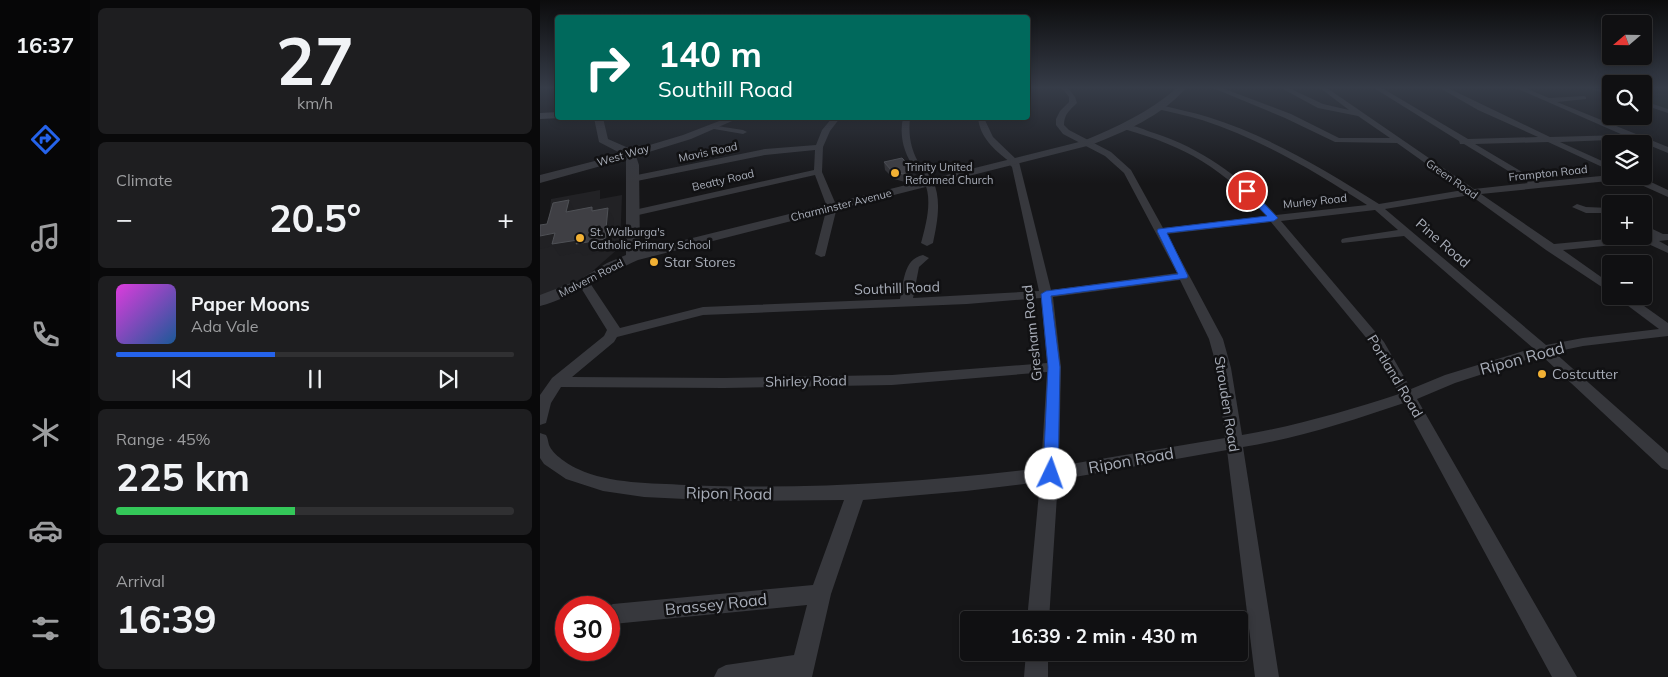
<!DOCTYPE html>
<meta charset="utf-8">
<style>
:root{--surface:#101012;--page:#1e1e20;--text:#f1f3f6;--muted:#9c9d9f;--line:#303032;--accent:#2563eb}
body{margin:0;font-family:Mulish,sans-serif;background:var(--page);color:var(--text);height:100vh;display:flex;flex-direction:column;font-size:19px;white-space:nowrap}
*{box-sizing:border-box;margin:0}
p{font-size:16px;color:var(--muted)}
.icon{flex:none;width:28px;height:28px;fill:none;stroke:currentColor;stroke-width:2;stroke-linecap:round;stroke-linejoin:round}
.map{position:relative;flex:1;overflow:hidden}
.drawer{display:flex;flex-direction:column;gap:8px;padding:8px;background:#09090a;width:450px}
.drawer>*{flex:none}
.hud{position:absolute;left:15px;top:15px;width:475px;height:105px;border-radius:5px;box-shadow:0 2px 8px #0003,0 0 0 1px var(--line);background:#00695c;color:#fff;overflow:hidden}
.needle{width:32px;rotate:250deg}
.controls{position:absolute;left:1062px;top:15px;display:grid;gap:10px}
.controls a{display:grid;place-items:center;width:50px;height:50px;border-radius:5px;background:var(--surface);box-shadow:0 2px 8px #0003,0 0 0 1px var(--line);font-size:25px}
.speed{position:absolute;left:15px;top:596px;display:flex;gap:10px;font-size:25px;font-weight:700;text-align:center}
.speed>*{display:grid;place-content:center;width:65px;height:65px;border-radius:50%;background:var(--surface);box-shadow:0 2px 8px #0003,0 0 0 1px var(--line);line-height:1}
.speed .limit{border:8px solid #d22;background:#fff;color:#111}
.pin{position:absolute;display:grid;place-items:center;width:42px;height:42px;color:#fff;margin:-21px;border:2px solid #fff;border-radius:50%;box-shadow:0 1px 5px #0007}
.me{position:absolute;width:55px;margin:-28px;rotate:3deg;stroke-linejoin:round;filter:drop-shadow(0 0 4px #0008)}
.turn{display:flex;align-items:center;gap:18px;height:105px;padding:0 20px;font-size:22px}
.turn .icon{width:65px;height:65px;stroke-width:2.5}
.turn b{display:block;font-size:35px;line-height:42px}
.big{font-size:38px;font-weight:700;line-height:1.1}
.drawer .tile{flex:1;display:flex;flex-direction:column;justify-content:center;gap:8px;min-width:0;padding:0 18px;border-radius:8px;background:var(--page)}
.drawer .dial{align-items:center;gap:0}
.dial b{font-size:65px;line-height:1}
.song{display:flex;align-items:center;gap:15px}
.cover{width:60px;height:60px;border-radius:8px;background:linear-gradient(135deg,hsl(300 70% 55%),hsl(210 70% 35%))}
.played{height:5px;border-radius:2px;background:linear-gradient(90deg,var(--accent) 40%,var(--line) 40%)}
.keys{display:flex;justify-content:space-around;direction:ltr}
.heat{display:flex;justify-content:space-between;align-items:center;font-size:28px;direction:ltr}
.charge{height:8px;border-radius:4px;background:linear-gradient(90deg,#34c759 45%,var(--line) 0)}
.trip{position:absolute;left:420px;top:611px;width:288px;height:50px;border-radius:5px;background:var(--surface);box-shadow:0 2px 8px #0003,0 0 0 1px var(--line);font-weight:700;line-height:50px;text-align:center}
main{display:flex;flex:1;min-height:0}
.tab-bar{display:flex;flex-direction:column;width:90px;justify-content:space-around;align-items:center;background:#060607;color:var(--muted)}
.tab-bar .icon{width:35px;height:35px}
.tab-bar .current{color:var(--accent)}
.tab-bar b{font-size:22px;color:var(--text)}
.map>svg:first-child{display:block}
.built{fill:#222225}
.green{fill:#1c231d}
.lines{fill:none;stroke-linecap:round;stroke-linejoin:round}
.minor{fill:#37383d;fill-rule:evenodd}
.tertiary{fill:#37383d;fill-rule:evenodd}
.secondary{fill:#45474d;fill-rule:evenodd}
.wall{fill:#323236}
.shaded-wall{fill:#212124}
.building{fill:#3f3f44;stroke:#4f5156}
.route{fill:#2563eb;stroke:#184099}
.poi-dot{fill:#f2b134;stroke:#111113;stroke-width:2}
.labels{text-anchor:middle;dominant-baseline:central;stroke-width:5;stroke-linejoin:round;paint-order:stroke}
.far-street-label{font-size:11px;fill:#a8adb8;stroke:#111113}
.far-poi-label{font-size:11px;fill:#a8adb8;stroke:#111113;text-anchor:start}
.street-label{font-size:14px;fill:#a8adb8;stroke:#111113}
.poi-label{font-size:14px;fill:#a8adb8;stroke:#111113;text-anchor:start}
.near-street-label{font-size:16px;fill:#a8adb8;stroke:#111113}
</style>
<main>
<nav class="tab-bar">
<b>16:37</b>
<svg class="icon current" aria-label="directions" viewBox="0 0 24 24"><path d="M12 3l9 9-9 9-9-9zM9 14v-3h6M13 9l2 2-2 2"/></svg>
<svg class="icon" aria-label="music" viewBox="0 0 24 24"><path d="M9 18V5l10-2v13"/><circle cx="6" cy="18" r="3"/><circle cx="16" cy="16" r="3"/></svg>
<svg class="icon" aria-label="phone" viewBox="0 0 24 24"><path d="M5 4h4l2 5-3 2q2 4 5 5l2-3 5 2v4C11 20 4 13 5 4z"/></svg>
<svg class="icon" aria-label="climate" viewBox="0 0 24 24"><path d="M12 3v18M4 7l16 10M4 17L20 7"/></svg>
<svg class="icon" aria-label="car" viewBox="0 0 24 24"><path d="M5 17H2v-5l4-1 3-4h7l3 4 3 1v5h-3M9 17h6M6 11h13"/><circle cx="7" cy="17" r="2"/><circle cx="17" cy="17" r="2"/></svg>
<svg class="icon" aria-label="filters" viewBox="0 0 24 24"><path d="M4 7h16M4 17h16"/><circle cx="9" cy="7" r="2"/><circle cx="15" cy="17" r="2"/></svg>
</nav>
<section class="drawer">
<div class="tile dial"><b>27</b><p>km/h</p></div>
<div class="tile"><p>Climate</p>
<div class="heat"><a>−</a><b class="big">20.5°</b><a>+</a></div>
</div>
<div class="tile">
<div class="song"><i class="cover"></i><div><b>Paper Moons</b><p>Ada Vale</p></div></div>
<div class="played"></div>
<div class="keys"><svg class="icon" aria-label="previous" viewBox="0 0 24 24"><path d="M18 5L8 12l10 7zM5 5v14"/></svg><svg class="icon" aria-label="pause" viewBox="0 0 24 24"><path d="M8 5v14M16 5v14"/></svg><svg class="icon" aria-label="next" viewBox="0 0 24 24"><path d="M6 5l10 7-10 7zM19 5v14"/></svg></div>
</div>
<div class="tile"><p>Range · 45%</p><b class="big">225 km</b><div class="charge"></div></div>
<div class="tile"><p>Arrival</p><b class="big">16:39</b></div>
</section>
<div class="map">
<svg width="1128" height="677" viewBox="0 0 1128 677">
<rect width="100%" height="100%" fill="#161618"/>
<!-- built -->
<path class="built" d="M60,190V199L82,195L80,247L46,277L0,297V230L8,228L11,199Z"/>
<!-- green -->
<path class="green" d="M1104,88H1128V111L1104,103Z"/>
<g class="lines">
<!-- minor -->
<path class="minor" d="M522,88H528L535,97L537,103C530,110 524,114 524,125L529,130L571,152L591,170L623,228L726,216C682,168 647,147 584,129V125C593,124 605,130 614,133C663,149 701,177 736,215L827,205C776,172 721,139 662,120C648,116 632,112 617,109L616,107L620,105C636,109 652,112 668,117C729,136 785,170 839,204L923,190L857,143L795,142L745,118L673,88H682L751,114L799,138H850L818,116L778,108L741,88H749L783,104L809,110L780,88H787L934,189L988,183L924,144H920L919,141L834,88H842L928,139L998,137L938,110L900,88H908L1010,137L1083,135L976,88H985L1009,98L1044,96L1046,97V99L1017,102L1128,147V153L1094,139L1020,142L1071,165V171L1008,142L935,144L999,182L1071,175L1098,176L1128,190V197L1088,179L941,194L1014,244L1110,235L1104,232V225L1123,234H1128V240L1119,241L1128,246V253L1104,242L1023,250L1071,284V293L1006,250L930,195L845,209L1006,345L1043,338L1119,329L1075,296H1090L1128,323V336L1043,346L1014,352L1128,453V470L1122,468L1001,355L915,383L877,399L1037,677H1012L864,403C811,421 758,438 703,447L739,677H715L687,450L518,480L509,620H487L500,482L426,491L323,500L291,594L272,677H174L178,669L186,665L254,655L267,605L73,624L69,623V608H65L73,604L273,585L304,500L186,501L104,497L63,491L26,479L4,464L0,458V433L6,435C8,438 8,442 9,445C13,455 29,465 38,469C70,484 112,483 146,485C266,490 383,482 501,468L507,372L352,385L184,388L21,387L11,403L6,423L0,425V395L12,378L64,336L67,330L38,283L40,280H48L80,328L163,307L360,299C364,283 363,259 383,255L389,258L379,267L373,298L499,291L472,167L468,163L469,161C454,150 440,137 438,118H444L453,137L479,162L511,290L637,273L584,173L565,156L523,134L516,125V119L520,111L529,102V97ZM835,210L858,230L806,238L802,239L801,241L802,243L864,236L993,348L905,375L871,389L844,342L741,221ZM731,222L833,346L859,394C807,411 755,426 702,435L691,368L683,339L627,234ZM640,280L669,339L677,368L685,438L519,466L521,367L513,297ZM501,298L507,363L352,375L184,378L32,377L74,342L77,337L163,315L427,304Z
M1050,88L1071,91V95L1051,89Z
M1104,101L1128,109V113L1104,105Z
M292,118H300L290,131L283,147L282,172L297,207L285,256L281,257L275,254L287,207L275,175L94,216L89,213L94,210L274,170L275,150L225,155L92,182L87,179L92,176L225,149L276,145L282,130Z
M363,118H370C368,135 371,152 381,166C385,171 391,176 393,181C402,200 397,224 393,243L387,246L381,243C386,224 393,200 384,181C382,177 378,173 375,169C364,154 359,136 363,118Z
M171,125L203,130L207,132L203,134L174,129L170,127Z
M1037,204L1046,207L1070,208L1071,215L1062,213H1046L1032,207Z
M486,652H508V677H484Z"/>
<!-- tertiary -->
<path class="tertiary" d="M637,88H646C622,116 584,132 551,145L98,260C65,274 35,297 0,306V295L39,280L67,263L86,255V159L0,183V175L82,154L59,142L54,118H63L68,139L93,150L143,135L187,118H199L151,139L96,156L99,165L100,251L543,141C577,127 609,112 637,88Z"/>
<!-- secondary -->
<path class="secondary" d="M18,112V118H21L0,119V113Z"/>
</g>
<!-- wall -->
<path class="wall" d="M344,162L377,179L365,182L354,179L345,170Z"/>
<!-- shaded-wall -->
<path class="shaded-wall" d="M375,171L377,179L365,182L363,174Z
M29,200L35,211L26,212Z
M68,208L74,219L71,250L43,256L40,252L20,256L13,246L0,249V236Z"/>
<!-- building -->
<path class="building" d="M362,158L375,171L363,174L352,171L344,162Z
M29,200L26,212L52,207V211L68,208L65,239L36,244L38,240L12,244L15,233L0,236V225L7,224L13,203Z"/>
<!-- sky -->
<linearGradient id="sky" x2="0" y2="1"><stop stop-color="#0c0c0d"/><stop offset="0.48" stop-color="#363c48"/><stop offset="1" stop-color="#363c48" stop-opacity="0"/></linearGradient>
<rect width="1128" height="183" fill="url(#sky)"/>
<!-- route -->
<path class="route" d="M704,189H710L738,218L734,221L627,233L648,276L647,278L511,296L520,367L518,474L516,478L511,480L506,478L503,474L508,367L501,294L506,291L638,274L617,231L618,229L727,216L704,192Z"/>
<!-- markers -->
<g class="poi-dot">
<circle cx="355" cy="173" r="5"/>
<circle cx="40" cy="238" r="5"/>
<circle cx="114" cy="262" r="5"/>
<circle cx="1002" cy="374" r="5"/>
</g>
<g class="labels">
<!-- far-street labels -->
<g class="far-street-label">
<text transform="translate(168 152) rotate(-12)">Mavis Road</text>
<text transform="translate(83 155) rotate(-16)">West Way</text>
<text transform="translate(1008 173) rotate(-6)">Frampton Road</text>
<text transform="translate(912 179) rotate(35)">Green Road</text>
<text transform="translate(183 180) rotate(-13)">Beatty Road</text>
<text transform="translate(775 201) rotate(-6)">Murley Road</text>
<text transform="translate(301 205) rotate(-14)">Charminster Avenue</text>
<text transform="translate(51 278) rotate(-27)">Malvern Road</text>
</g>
<!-- far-poi labels -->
<g class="far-poi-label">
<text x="365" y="167">Trinity United<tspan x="365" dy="13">Reformed Church</tspan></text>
<text x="50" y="232">St. Walburga's<tspan x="50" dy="13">Catholic Primary School</tspan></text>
</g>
<!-- street labels -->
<g class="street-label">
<text transform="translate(903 243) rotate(41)">Pine Road</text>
<text transform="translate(357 288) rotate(-2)">Southill Road</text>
<text transform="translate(492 333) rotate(-96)">Gresham Road</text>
<text transform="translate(855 376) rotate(59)">Portland Road</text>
<text transform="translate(266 381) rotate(-1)">Shirley Road</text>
<text transform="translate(687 404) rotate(81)">Strouden Road</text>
</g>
<!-- poi labels -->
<g class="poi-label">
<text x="124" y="262">Star Stores</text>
<text x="1012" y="374">Costcutter</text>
</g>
<!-- near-street labels -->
<g class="near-street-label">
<text transform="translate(982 358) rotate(-15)">Ripon Road</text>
<text transform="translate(591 460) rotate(-10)">Ripon Road</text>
<text transform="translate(189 493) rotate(1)">Ripon Road</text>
<text transform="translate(176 604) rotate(-6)">Brassey Road</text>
</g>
</g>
</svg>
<div class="controls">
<a><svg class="needle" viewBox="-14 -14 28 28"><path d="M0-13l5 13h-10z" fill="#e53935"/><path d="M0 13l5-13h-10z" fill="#9c9d9f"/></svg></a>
<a><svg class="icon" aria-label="search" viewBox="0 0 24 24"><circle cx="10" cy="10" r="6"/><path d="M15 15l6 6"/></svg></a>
<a><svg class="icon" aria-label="layers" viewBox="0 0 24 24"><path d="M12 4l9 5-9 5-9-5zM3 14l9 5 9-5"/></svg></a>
<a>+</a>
<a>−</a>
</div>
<div class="speed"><div class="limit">30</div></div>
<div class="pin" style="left:707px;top:191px;background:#d93025"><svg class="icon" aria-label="arrive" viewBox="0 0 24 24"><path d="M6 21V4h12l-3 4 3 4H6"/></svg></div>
<svg class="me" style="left:511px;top:474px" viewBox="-20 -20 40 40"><circle r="19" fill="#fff"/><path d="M0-13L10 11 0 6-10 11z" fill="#2563eb"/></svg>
<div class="trip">16:39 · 2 min · 430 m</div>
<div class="hud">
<div class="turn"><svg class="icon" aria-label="right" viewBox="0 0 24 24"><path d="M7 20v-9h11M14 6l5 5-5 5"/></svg><div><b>140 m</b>Southill Road</div></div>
</div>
</div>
</main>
